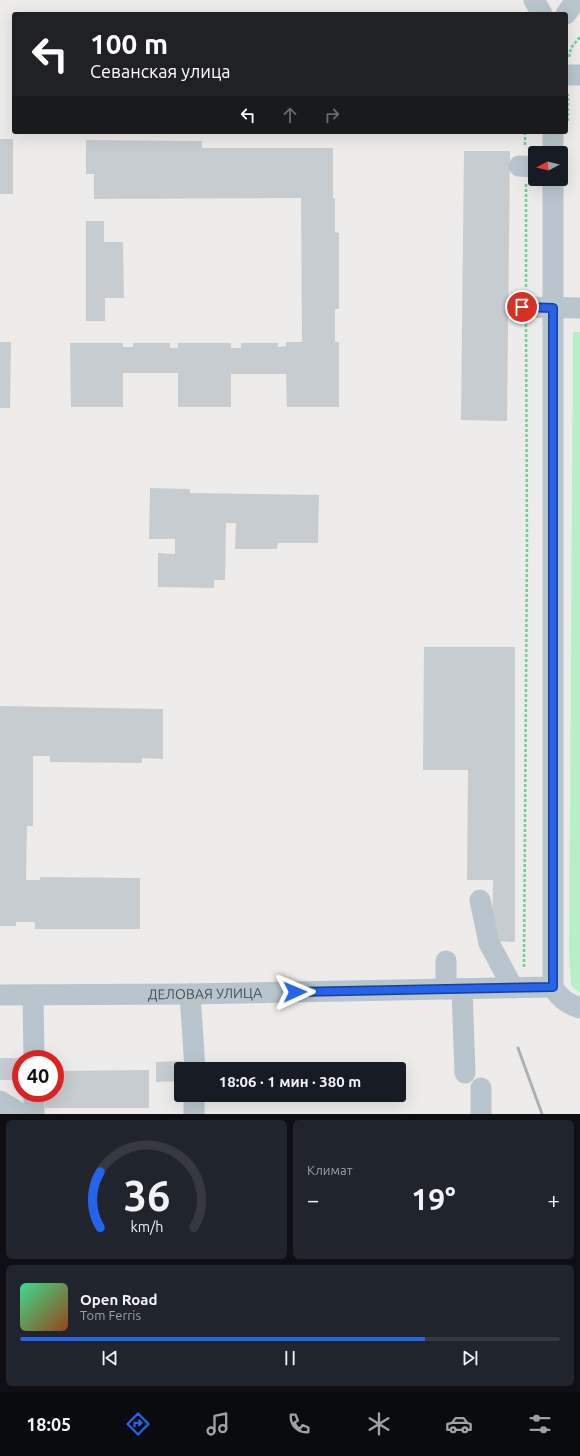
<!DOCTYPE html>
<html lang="ru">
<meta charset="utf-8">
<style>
:root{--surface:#171b24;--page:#20242c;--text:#f1f3f6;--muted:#9ea1a6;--line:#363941;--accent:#2563eb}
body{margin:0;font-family:Ubuntu,sans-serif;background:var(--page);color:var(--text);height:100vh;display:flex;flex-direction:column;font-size:15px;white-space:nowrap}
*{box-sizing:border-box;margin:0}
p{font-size:13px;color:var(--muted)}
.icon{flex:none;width:22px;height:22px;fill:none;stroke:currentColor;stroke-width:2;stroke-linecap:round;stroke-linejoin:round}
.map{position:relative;height:1114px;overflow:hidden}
.side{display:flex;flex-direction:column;gap:6px;padding:6px;background:#0d0f14;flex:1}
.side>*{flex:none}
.hud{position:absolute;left:12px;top:12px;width:556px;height:122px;border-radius:4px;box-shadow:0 4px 16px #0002;background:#202124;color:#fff;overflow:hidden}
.needle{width:26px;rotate:263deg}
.tools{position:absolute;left:528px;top:146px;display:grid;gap:8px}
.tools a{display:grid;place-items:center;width:40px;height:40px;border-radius:4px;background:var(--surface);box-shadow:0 4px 16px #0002;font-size:20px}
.speed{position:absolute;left:12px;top:1050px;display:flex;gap:8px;font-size:20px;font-weight:700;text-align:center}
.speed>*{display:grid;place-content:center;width:52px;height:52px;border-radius:50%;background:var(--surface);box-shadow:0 4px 16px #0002;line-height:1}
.speed .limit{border:6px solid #d22;background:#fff;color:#111}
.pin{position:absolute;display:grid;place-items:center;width:34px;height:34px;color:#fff;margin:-17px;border:2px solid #fff;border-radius:50%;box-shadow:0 1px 4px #0007}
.me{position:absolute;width:44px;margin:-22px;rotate:89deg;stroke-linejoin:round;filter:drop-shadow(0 0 3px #0008)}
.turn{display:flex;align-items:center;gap:14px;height:84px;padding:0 12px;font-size:18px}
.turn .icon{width:52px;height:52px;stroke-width:2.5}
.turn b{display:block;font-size:28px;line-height:34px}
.lanes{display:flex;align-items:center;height:38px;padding:0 12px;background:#0003;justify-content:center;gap:20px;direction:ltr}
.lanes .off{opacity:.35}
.big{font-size:30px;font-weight:600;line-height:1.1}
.side .card{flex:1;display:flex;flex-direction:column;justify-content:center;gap:6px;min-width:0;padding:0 14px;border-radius:6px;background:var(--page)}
.side .dial{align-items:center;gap:0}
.dial svg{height:104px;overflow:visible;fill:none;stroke:var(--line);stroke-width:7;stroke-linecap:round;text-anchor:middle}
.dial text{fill:var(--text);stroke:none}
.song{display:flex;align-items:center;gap:12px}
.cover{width:48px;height:48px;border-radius:6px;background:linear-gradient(135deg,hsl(150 70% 55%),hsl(20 70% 35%))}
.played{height:4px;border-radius:2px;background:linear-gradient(90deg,var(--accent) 75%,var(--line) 75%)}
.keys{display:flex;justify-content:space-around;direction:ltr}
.heat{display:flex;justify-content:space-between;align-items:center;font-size:22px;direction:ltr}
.side .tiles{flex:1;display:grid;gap:6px;grid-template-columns:1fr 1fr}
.card:last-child{grid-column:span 2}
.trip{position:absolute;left:174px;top:1062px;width:232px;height:40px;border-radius:4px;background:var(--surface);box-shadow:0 4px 16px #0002;font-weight:600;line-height:40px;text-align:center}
.menu{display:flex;height:64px;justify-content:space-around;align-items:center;background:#090b0e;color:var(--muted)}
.menu .icon{width:28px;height:28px}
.menu .selected{color:var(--accent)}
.menu b{font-size:18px;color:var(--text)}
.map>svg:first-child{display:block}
.green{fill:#b5f0c6}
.building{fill:#c7ccd1}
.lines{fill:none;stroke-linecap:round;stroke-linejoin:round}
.path{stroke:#6ccf95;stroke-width:2.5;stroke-dasharray:3 2;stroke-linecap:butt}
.minor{stroke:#b8c5cc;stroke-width:21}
.rail{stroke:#adb1b6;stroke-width:3}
.route-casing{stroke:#184099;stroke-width:10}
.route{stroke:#2563eb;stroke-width:7}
.labels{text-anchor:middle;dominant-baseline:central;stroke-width:3;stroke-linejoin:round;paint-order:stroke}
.street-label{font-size:14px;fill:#435159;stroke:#fff}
</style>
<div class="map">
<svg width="580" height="1114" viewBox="0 0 580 1114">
<rect width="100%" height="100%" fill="#eeebeb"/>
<!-- green -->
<path class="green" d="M573,332H580V993L571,985L569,953Z"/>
<!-- building -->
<path class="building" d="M0,139H13V194H0Z
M86,140L202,141V148H333V198H335V232L339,233V309H335V342H339V407H287L286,374H231V407H178V373H123V407H71L70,343H123V347H133V343H170V348H178V343H231V348H241V343H278V347L286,346V342H302L301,198L94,199V174H86Z
M464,151H510L507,421L461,420Z
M86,221H104V242H123L124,298H105V321H86Z
M0,342H11L10,408H0Z
M150,488L190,489V493L319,495L318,543H278L277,549H235L236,523H226L225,580H214V588L158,587V553L175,554V539H149Z
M424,647H515V942L492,941L493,880H467L468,770H423Z
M0,706L163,709V759L142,758V763L50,762V756H33V826H27L26,880H40V877L140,878V929H35V922H16V926H0Z
M0,1058H24L25,1059H21V1080H0Z
M182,1061L181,1081L156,1082V1062Z
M149,1070V1108H45V1093H55V1071Z"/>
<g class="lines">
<!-- path -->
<path class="path" d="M569,57L571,48L580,37
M568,121V94
M525,132V147
M526,184V289
M524,967L527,543L526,324"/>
<!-- minor -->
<g class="minor">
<path d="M534,0L542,14"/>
<path d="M566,14L576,0"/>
<path d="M566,75H580"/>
<path d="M553,153V132"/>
<path d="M519,166L535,167"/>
<path d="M553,179V987C560,999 568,1004 580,1008"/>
<path d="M522,307L580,308"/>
<path d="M480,900L489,943L513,988"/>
<path d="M446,989V961"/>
<path d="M462,989L465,1073"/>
<path d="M190,994L195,1069"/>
<path id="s1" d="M0,995L190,994L553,987"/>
<path d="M33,995L34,1059"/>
<path d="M481,1088V1114"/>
<path d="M34,1093V1114"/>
<path d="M0,1101L21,1114"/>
<path d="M194,1114V1095"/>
</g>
<!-- rail -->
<path class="rail" d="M518,1048L542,1114"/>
</g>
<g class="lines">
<defs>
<path id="route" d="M295,992L553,987V308L522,307"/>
</defs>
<!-- route casing -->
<use href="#route" class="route-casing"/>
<!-- route -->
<use href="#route" class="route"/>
</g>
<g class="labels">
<!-- street labels -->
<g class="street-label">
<text stroke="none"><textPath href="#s1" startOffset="205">ДЕЛОВАЯ УЛИЦА</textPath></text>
</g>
</g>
</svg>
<div class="tools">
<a><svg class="needle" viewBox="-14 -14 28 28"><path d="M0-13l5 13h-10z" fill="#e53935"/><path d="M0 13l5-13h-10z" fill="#9ea1a6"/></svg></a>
</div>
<div class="speed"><div class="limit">40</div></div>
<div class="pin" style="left:522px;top:307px;background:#d93025"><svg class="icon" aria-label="arrive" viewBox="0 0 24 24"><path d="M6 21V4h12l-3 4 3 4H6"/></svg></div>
<svg class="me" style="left:295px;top:992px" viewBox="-20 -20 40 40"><path d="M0-17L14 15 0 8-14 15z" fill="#2563eb" stroke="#fff" stroke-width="4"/></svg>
<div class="trip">18:06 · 1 мин · 380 m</div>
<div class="hud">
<div class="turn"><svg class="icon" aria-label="left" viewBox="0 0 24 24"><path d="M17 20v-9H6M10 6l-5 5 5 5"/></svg><div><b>100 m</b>Севанская улица</div></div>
<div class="lanes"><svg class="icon" aria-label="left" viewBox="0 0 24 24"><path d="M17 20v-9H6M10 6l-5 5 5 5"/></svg><svg class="icon off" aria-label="ahead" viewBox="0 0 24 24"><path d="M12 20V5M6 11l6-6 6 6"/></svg><svg class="icon off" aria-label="right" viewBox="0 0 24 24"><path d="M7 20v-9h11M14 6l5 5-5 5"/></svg></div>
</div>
</div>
<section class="side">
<div class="tiles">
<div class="card dial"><svg viewBox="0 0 100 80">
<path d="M14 69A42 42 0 1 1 86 69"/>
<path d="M14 69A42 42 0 0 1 14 26" stroke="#2563eb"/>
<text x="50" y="56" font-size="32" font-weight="700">36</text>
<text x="50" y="72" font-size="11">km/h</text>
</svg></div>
<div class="card"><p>Климат</p>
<div class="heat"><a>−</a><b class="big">19°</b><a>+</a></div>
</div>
<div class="card">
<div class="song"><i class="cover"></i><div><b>Open Road</b><p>Tom Ferris</p></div></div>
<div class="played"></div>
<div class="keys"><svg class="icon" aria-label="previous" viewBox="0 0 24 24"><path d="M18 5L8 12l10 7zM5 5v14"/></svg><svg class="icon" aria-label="pause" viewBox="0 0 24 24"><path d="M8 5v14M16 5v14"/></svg><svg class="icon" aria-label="next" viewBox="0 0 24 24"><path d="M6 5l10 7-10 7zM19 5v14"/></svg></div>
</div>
</div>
</section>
<nav class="menu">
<b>18:05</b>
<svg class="icon selected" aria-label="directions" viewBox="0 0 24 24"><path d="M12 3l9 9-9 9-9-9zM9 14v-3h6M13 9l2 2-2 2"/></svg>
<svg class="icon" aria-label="music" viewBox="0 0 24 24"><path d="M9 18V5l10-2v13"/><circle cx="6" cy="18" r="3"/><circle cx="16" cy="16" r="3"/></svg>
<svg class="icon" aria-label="phone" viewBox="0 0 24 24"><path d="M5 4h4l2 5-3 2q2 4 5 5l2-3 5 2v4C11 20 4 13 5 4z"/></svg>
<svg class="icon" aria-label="climate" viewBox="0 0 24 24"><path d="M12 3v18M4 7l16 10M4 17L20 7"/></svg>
<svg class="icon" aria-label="car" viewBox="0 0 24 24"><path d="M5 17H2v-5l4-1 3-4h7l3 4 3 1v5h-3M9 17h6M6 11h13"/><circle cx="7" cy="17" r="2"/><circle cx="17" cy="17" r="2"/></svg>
<svg class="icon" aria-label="filters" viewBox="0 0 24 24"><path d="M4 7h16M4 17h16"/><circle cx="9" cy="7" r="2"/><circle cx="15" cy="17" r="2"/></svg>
</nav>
